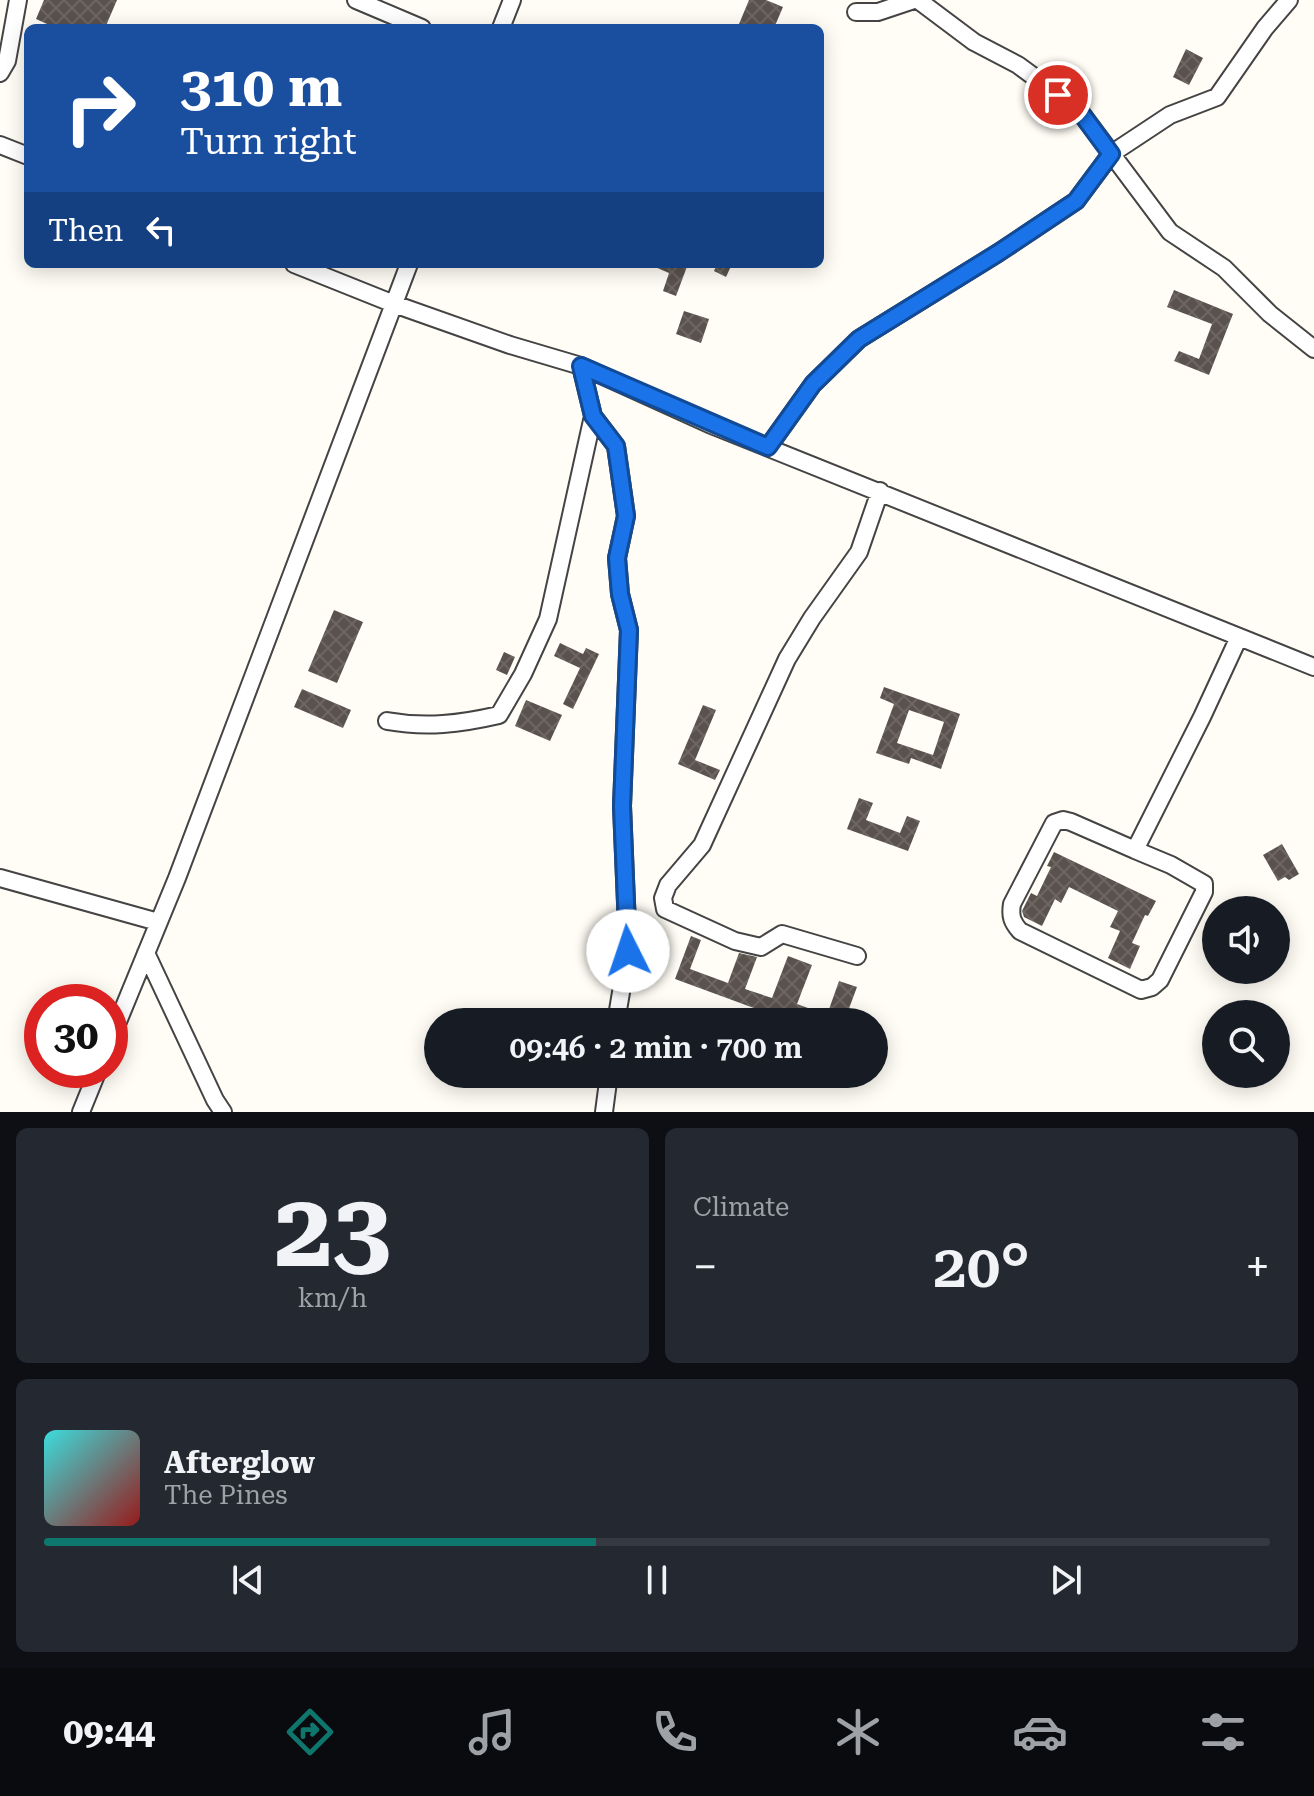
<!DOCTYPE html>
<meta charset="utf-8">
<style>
:root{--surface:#171b24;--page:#242831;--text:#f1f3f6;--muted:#9ea1a6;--line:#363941;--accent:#0f766e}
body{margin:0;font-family:"Roboto Serif",serif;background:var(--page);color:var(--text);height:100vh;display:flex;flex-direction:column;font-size:30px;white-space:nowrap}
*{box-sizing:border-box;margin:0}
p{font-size:26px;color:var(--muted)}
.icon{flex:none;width:44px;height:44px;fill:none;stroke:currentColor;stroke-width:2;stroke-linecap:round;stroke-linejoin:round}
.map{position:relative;height:1112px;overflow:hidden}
.panel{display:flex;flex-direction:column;gap:16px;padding:16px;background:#0d0f14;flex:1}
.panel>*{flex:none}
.guide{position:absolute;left:24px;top:24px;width:800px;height:244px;border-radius:12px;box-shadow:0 4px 20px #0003;background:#1a4fa0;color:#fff;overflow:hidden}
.buttons{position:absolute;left:1202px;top:896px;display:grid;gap:16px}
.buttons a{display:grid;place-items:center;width:88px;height:88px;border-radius:50%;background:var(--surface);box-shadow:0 4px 20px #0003;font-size:40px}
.speed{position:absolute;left:24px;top:984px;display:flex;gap:16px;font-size:40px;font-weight:700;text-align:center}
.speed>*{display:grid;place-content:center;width:104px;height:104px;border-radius:50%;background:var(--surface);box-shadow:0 4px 20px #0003;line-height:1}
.speed .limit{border:12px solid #d22;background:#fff;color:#111}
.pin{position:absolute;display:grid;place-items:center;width:68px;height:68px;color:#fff;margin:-34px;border:4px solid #fff;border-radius:50%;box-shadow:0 2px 8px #0007}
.me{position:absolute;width:88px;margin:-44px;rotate:356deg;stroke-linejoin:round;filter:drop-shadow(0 0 6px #0008)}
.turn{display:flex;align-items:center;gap:28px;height:168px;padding:0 24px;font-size:36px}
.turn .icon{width:104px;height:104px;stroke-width:2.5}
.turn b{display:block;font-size:56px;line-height:68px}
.then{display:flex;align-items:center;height:76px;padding:0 24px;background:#0003;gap:16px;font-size:30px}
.big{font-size:60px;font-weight:600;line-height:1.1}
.panel .card{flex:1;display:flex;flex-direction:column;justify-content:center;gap:12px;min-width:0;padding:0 28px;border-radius:12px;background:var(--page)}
.panel .dial{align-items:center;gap:0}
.dial b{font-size:104px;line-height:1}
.song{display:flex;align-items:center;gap:24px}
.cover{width:96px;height:96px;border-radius:12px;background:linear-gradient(135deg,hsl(180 70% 55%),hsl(0 70% 35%))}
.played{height:8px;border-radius:4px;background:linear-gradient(90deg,var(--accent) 45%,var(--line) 45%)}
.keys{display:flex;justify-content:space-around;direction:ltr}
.heat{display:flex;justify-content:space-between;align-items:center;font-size:44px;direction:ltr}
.panel .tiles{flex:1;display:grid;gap:16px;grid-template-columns:1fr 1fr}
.card:last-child{grid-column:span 2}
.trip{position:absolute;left:424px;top:1008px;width:464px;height:80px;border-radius:40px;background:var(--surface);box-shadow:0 4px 20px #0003;font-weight:600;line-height:80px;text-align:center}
.menu{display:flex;height:128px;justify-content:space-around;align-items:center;background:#090b0e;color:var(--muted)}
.menu .icon{width:56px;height:56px}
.menu .on{color:var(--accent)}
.menu b{font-size:36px;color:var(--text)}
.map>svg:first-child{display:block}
.building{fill:url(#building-cross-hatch);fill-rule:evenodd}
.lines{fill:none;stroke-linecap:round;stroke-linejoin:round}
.minor-casing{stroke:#444;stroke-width:20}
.minor{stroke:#fff;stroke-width:16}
.route-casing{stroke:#114b97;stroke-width:20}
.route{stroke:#1a73e8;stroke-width:14}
</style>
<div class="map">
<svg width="1314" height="1112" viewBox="0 0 1314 1112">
<defs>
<pattern id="building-cross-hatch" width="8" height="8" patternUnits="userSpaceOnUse" patternTransform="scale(2)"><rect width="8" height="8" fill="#5a524d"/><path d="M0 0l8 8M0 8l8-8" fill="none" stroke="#6d6662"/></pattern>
</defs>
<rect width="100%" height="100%" fill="#fffdf5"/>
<!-- building -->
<path class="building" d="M44,0H117L105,28H56L36,19Z
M749,0H766L783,7L774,28H748L739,24Z
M1186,49L1203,58L1189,85L1173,77Z
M648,264H688L676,296L663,291L669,273Z
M717,264H732L726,277L714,271Z
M1174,290L1233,314L1209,375L1174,361L1179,351L1199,359L1212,324L1167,307Z
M684,311L709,319L701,343L676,334Z
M334,610L363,622L337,683L308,671Z
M560,643L583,654L586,648L599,654L573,709L563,704L580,668L554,656Z
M504,652L515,657L507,675L496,670Z
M884,687L960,714L941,769L911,758L909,764L876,753L894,704L880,698ZM909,710L944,722L933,755L897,743Z
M302,689L351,710L343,728L294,707Z
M526,700L562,715L550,741L515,726Z
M703,705L716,710L695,760L720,770L715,780L678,764Z
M859,798L873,803L866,820L900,833L907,816L920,821L908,851L847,829Z
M1282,844L1299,874L1289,880L1285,877L1278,881L1263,855Z
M1054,852L1156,901L1148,916L1145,915L1132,943L1140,946L1130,969L1108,958L1120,931L1110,927L1118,911L1069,887L1061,903L1055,899L1042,926L1024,917L1022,911L1031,893L1037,896L1051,867L1047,866Z
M691,936L701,940L690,969L728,983L739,953L757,957L745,989L772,998L788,956L812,965L797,1004L827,1015L839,981L857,987L844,1022H792L675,979Z"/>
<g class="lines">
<defs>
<path id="minor" d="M356,0L422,28
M918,0L974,42L1018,65L1078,109L1170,232L1224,268L1270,314L1314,349
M856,12H878L914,0
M501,28L512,0
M0,73L7,61L18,0
M0,145L28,156
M294,264L394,304L510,345L581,366L709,424L1314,667
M581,366L593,416L616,446L626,516L617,558L620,594L629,630L622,806L628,951L616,1022
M768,447L813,384L859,339L998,253L1076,201L1111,154L1170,115L1217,97L1265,28L1289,0
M387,721C426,728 460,724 499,715L523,674L548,619L593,416
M1135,850L1071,822L1063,820L1054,823L1012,904C1010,916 1012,922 1020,931L1141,990L1152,987L1160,980L1204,892V884L1171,865L1135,850L1202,717L1239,637
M0,878L158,922
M146,953L215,1100L223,1112
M857,956L782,934L761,947L735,941L665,909L663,898L668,885L702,845L787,659L812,618L859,552L880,491
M110,1041L177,878L409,264
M81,1112L98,1070
M604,1112L609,1074"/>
</defs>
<!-- minor casing -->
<use href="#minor" class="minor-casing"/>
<!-- minor -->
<use href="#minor" class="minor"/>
</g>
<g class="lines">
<defs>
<path id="route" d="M628,951L622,806L629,630L620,594L617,558L626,516L616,446L593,416L581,366L768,447L813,384L859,339L998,253L1076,201L1111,154L1078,109L1058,95"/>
</defs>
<!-- route casing -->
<use href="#route" class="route-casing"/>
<!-- route -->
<use href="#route" class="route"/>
</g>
</svg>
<div class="buttons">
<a><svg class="icon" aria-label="sound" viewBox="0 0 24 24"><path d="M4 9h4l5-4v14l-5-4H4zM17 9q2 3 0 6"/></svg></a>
<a><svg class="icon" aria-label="search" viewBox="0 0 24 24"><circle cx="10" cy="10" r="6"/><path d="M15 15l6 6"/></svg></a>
</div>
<div class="speed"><div class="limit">30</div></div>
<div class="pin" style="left:1058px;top:95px;background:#d93025"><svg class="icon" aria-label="arrive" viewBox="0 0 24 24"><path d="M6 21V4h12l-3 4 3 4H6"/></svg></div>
<svg class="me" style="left:628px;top:951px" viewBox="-20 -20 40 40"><circle r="19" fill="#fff"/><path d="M0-13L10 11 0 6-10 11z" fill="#1a73e8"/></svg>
<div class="trip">09:46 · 2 min · 700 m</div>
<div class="guide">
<div class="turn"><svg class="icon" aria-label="right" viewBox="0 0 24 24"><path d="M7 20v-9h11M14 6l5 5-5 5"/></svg><div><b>310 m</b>Turn right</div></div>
<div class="then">Then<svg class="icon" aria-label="left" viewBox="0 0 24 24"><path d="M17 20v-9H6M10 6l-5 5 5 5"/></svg></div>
</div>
</div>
<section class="panel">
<div class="tiles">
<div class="card dial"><b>23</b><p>km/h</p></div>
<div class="card"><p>Climate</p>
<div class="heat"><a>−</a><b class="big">20°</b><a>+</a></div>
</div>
<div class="card">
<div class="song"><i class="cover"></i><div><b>Afterglow</b><p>The Pines</p></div></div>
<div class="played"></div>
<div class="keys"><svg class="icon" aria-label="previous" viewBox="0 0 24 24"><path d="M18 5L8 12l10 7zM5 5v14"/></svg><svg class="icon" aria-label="pause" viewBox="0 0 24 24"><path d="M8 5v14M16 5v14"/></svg><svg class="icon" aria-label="next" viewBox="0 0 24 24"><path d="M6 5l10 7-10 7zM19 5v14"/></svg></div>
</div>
</div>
</section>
<nav class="menu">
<b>09:44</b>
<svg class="icon on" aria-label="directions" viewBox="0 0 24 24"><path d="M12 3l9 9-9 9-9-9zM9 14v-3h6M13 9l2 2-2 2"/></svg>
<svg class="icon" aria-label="music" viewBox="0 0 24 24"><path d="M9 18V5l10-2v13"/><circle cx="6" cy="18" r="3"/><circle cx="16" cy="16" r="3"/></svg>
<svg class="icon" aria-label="phone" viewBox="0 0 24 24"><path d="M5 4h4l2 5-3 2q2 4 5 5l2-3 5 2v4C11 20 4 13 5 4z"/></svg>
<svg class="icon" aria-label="climate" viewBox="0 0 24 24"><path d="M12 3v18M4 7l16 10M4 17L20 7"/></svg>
<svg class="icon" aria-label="car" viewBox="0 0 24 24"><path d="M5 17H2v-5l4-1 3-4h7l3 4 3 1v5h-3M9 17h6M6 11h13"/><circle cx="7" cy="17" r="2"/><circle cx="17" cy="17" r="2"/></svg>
<svg class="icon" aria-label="filters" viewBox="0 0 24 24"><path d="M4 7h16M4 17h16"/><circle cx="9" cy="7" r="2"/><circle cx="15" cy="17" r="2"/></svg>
</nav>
